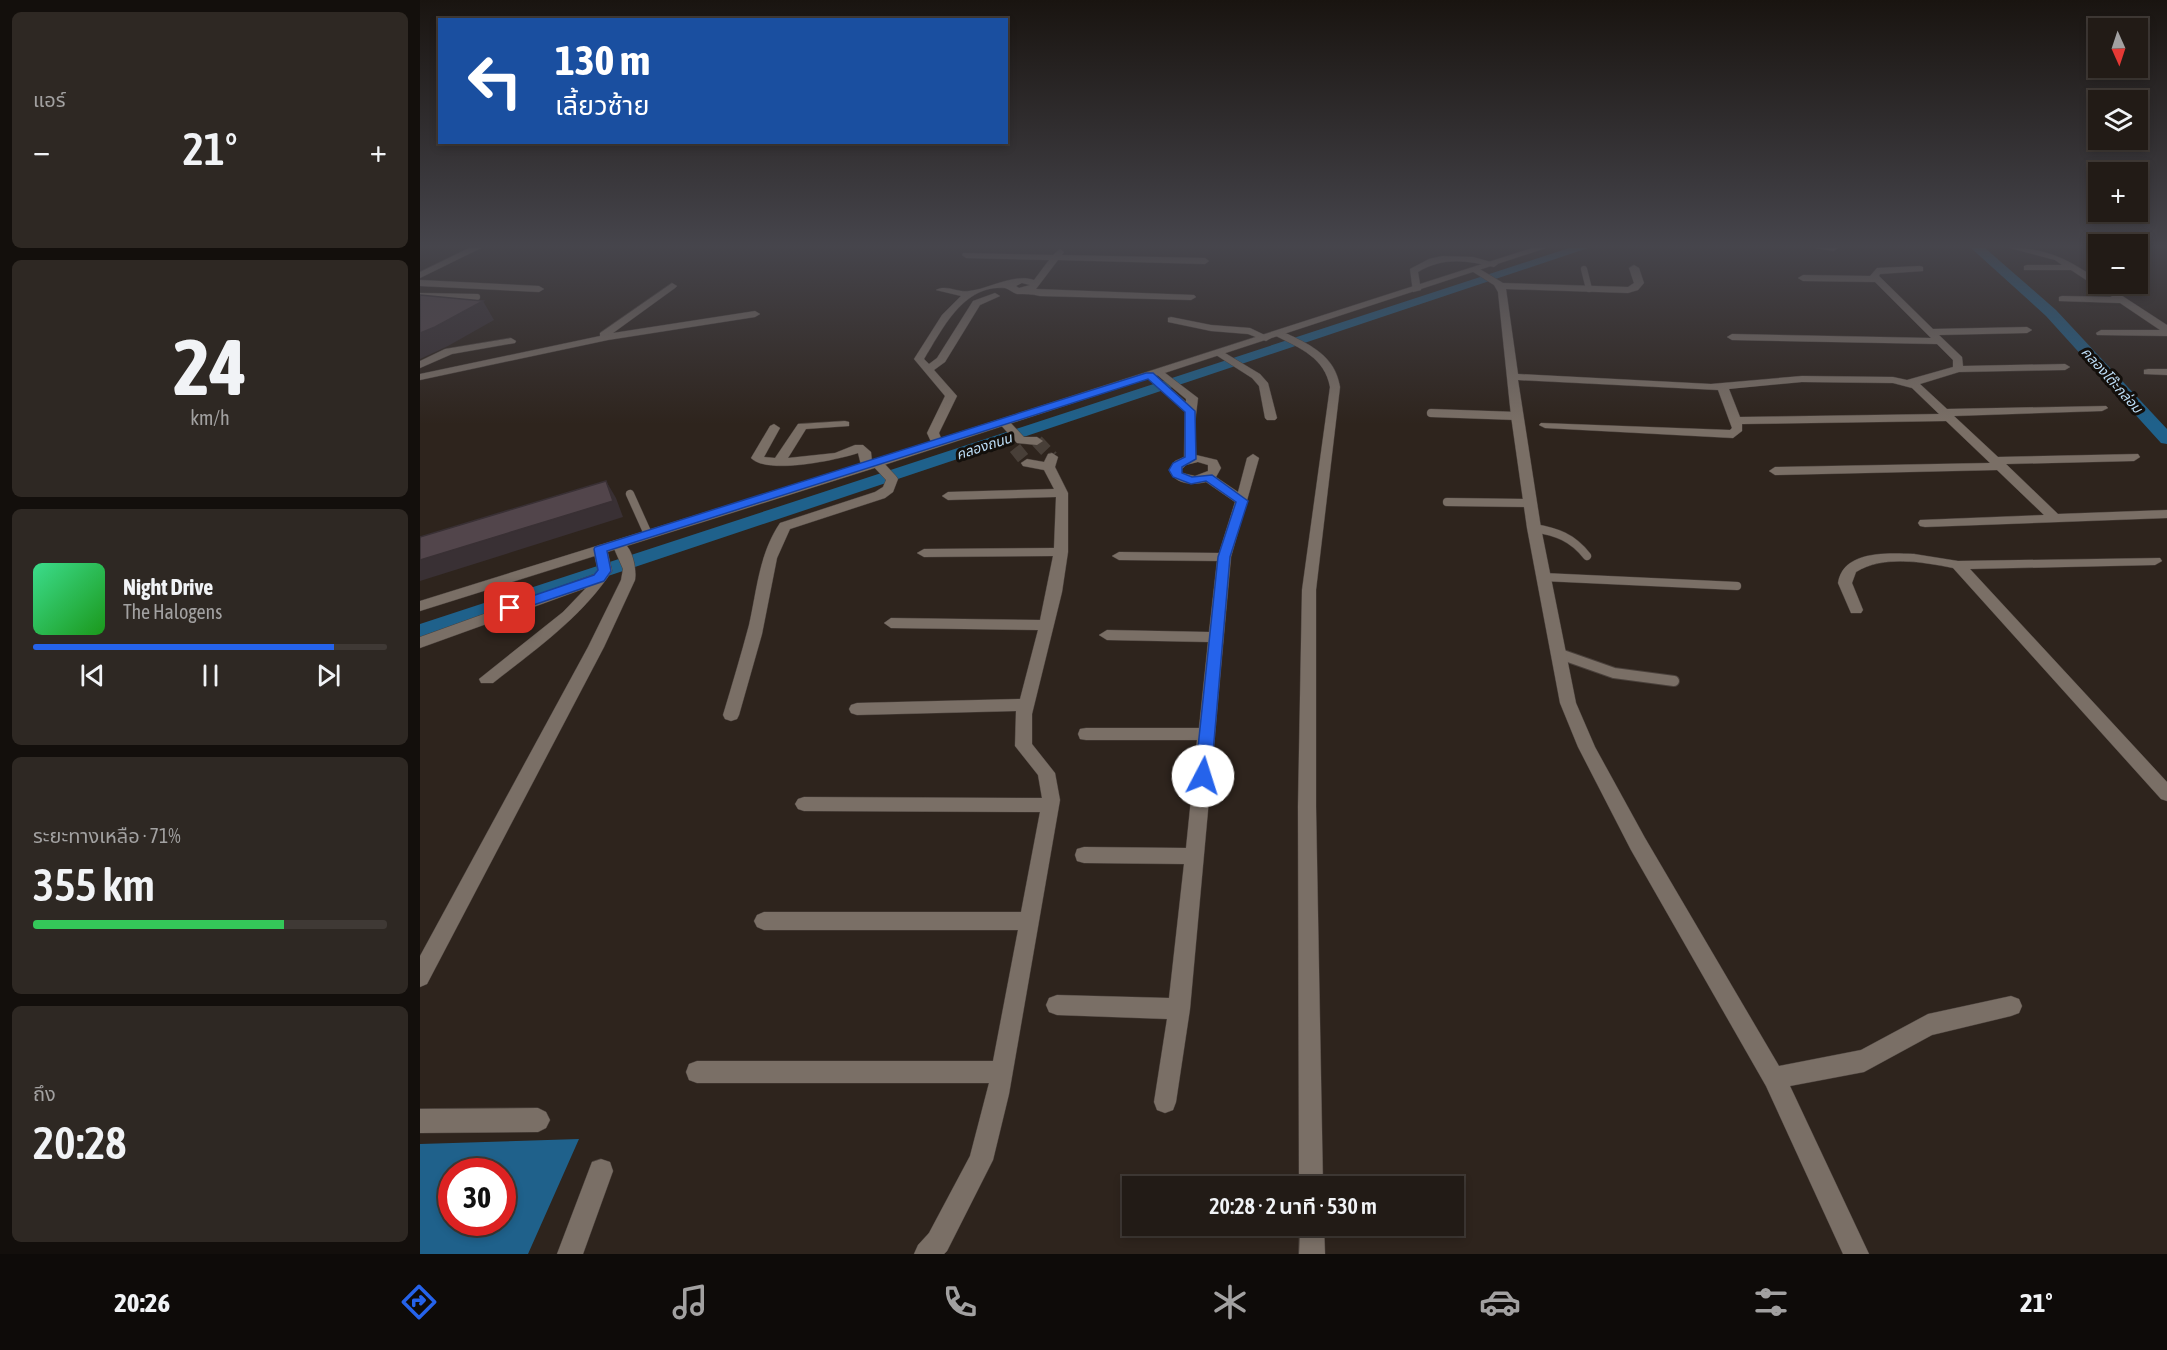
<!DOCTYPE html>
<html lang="th">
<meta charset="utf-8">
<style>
:root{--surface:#221b16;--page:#2e2823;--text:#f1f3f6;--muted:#a2a1a1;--line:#3f3935;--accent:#2563eb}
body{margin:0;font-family:"Asap Condensed","Noto Sans Thai",sans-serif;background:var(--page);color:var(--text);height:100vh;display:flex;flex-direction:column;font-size:22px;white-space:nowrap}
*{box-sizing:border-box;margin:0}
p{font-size:20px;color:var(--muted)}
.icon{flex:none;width:33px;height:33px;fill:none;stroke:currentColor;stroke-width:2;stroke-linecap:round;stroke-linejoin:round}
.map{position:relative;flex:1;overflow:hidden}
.sheet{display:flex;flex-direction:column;gap:12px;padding:12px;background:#130f0c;width:420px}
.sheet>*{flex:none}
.banner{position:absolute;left:18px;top:18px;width:570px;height:126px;border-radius:0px;box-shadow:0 3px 9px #0003,0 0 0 2px var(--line);background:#1a4fa0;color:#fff;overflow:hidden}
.needle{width:39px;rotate:177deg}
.controls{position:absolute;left:1668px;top:18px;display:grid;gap:12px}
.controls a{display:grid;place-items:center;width:60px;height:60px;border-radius:0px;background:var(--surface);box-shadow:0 3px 9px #0003,0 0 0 2px var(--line);font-size:30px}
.speed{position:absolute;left:18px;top:1158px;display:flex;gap:12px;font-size:30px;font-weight:700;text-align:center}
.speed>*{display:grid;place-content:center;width:78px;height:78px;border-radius:50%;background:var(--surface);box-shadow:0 3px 9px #0003,0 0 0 2px var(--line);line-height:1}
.speed .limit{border:9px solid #d22;background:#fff;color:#111}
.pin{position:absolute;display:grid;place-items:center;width:51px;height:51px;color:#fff;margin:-26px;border-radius:12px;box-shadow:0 3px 9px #0006}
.me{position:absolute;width:66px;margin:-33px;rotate:5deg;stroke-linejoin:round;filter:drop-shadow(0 0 4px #0008)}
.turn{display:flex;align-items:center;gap:21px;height:126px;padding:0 18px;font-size:27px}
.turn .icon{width:78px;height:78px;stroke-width:2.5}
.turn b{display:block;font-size:42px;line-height:51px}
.big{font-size:45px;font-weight:600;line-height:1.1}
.sheet .widget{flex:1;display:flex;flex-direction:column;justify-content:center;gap:9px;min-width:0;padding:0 21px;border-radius:9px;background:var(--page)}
.sheet .dial{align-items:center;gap:0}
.dial b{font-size:78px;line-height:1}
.song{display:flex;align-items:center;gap:18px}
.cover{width:72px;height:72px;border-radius:9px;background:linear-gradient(135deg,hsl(150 70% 55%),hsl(120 70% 35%))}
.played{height:6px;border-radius:3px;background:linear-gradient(90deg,var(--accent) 85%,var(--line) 85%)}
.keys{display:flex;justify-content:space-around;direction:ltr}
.heat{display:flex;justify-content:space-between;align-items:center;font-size:33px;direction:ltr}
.charge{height:9px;border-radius:4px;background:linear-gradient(90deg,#34c759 71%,var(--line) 0)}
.trip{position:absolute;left:702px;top:1176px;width:342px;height:60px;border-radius:0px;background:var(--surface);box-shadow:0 3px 9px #0003,0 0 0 2px var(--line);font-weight:600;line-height:60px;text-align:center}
.dock{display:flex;height:96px;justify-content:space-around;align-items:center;background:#0e0b09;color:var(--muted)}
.dock .icon{width:42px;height:42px}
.dock .active{color:var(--accent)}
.dock b{font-size:27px;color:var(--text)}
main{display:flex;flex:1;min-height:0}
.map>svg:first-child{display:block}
.water{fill:#1f618b;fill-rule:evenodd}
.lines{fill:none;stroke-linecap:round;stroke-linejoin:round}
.canal{fill:#1f618b;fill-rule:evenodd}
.minor-tunnel{stroke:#483f38;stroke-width:13;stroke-dasharray:13 7;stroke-linecap:butt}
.service-far2-casing{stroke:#4a413c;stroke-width:7}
.service-far1-casing{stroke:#4a413c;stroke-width:9}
.service-casing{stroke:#4a413c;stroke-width:12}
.minor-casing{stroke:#4a413c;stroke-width:1}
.tertiary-casing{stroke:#4a413c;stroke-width:1}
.service-far2{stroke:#7a6f66;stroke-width:6}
.service-far1{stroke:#7a6f66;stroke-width:8}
.service{stroke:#7a6f66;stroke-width:10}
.minor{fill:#7a6f66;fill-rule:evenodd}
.tertiary{fill:#7a6f66;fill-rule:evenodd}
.shaded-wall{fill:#393034}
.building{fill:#52454b;stroke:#393034;stroke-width:1.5}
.route{fill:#2563eb;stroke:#184099;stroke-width:1.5}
.labels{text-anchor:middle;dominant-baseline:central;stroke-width:6;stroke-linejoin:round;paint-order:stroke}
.far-water-label{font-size:14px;font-style:italic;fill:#bedff8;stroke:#130f0b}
</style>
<main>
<section class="sheet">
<div class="widget"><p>แอร์</p>
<div class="heat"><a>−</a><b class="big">21°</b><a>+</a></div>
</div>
<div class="widget dial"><b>24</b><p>km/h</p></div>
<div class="widget">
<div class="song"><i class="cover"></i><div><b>Night Drive</b><p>The Halogens</p></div></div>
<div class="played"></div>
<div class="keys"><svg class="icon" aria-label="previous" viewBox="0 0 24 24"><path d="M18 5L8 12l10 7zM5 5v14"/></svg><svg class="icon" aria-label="pause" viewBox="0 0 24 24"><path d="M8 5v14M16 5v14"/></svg><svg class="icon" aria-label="next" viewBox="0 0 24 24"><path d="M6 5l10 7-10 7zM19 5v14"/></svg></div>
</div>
<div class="widget"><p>ระยะทางเหลือ · 71%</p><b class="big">355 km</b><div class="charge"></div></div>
<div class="widget"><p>ถึง</p><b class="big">20:28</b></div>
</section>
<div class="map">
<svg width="1747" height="1254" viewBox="0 0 1747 1254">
<rect width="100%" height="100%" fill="#2e241d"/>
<!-- water -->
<path class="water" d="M159,1139L108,1254H0V1144ZM32,1172H82V1222H32Z"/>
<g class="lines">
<!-- canal -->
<path class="canal" d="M1149,248H1168L0,639V624Z
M1551,248H1565L1636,310L1747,429V444L1741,443L1626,316Z"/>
<!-- minor-tunnel -->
<path class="minor-tunnel" d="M617,441L632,457
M595,448L607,463"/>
<defs>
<path id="service-far2" d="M1164,269L1169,289
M0,296L57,297"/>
<path id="service-far1" d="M1011,413L1097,416
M210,494L228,534
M1027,502L1111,503
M1114,528C1137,532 1152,537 1167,556
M1123,577L1317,586"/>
<path id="service" d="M1137,653L1194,673L1254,681"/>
<path id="minor" d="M49,248H61L0,278V272Z
M1396,248H1418L1414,251Z
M1590,248C1629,248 1647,260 1678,279V284H1684L1747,325V336L1677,335L1676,333L1681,330H1740L1700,303L1639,301V297L1642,296L1692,297L1651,270H1604V266L1607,265H1642L1635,260Z
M640,249L644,252L642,255L785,258L789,261L785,264L638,260L616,289L774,295L776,297L771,300L620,296C612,294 605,294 597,294C593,293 589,289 585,288C543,284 522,330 504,359L509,364L517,358L553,301L575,293L580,296L560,305L525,362L514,370L537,396L519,433L523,443L517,447L513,446L507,433L525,396L494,359L522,315L541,296L516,290C526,284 538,293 549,291C569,289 594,273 614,280L629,260L546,258L542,255L543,253L633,255ZM602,283L610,285L599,288L596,286Z
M1022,256L1053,257L1078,264L1074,267C1047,260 1022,257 998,272L1001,290L993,292L990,269L1009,259Z
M1214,265L1219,268L1224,283L1218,290L1208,293L1086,289L1098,374L1291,384L1382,376L1473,377L1487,380L1533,367V360L1517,344L1312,340L1307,337L1312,334L1511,338L1455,282L1383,281L1378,278L1383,275L1450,276L1457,268L1500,266L1503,267V271L1460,274L1459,276L1513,329L1607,327L1612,330L1607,333L1519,335L1542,357L1543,366L1645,364L1650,367L1645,370L1539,372L1500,384L1527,409L1686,406L1688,408L1682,411L1534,416L1578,457L1718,454L1720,457L1714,461L1586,464L1638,514L1747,510V518L1505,527L1500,526L1498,523L1500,520L1624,515L1577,470L1355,475L1349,471L1355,467L1570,463L1526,421L1322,424V431L1313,438L1125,428L1119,425L1121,423L1310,430L1312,428L1298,390L1098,380L1121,528L1156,703L1175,747L1225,838L1359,1066L1441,1050L1508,1014L1591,996L1599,999L1602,1006L1599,1013L1591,1016L1512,1035L1444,1072L1370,1086L1449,1254H1423L1346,1086L1211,850L1158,747L1140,703L1107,528L1091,416L1078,292L1074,285L1050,270L1058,268L1083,283L1208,287L1214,283L1209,268ZM1382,382L1473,383L1492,388L1519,414L1320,417L1309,389Z
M0,280L119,286L124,289L119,292L0,286Z
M252,283L257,286L255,288L193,333L335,311L340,314L335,317L188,340L0,380V374L180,336V333Z
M751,317L791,325L830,328L851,338L846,341L828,334L791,331L748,322V318Z
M856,332C864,331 871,336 878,339C900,350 916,362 920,387L896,590V806L903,1186H879L878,806L882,590L910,387C905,358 880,348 856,336Z
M91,338L96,341L95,343L32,354L0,368V361L25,349Z
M800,350L840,374L848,383L857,418L855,420H847L845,418L839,386L832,378L796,355V351Z
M740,369L778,398L775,423L776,455L797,460L801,468L796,477L818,492L827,458L833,454L839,458L811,557L770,1009L756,1102L753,1110L745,1113L737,1110L734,1102L747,1019L637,1015L629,1012L626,1005L629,998L637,995L749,998L764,864L664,863L657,861L655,855L657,849L664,847L766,848L777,740H666L660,739L658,734L660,729L666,728H779L788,642L687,640L679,635L687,630L789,632L797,561L699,560L692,556L699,552L799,553L815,502L786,482C773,485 755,485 749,470L755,461L764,457L765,412L731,381L736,378L740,379L766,402V399L736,374V370ZM778,462L788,465V471L775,476L762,473L761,470L766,465Z
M1728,369H1747V375L1724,374V370Z
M584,419L588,420L604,437H617L623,441L617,445L597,443L578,422Z
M425,421L429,422V426L386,429L368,458L415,453L435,445H443L451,452L452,462L461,460L476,476L478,479L473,492L465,498L370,529L357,558L342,634L319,715L317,719L311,721L305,719L303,715C312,685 321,655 329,625C337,590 339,554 360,523L455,492L463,487L466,480L452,465L450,469H442L438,453C417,460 347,475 331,458L350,426L354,424L360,428L344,457L355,458L378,424Z
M632,453L638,457L635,467L648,493V552L642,592L612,714V744L635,773L640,800L589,1094L573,1160L527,1251L524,1254H494L498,1245L509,1233L550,1156L569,1083H277L269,1080L266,1072L269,1064L277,1061H573L598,930H344L337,927L334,921L337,915L344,912H601L620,812L384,811L378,809L375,804L378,799L384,797L622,798L618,775L595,746L596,711L437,715L431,713L429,709L431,705L437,703L600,699L618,630L471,628L464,623L471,618L620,620L633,556L504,557L497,553L504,549L634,548L636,497L528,500L522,496L528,492L634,489L624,470L603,466L601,463L607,459L624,462L628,454Z
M199,540C212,544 217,568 215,580L184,647L7,984L0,987V956L168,647L201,580L203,569L192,544Z
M180,545L187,549L192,571C161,618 116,649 73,683H61L59,679L143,612L166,588L0,648V637L175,574L178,571L173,549Z
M1494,554L1538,561L1740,558L1742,561L1735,565L1550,569L1747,782V801L1741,799L1533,568C1503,562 1463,555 1436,572L1432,583L1443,610L1441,613H1431L1418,583C1423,550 1468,553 1494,554Z
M118,1108L126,1112L130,1120L126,1128L118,1132L0,1133V1109Z
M181,1159L190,1162L193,1171L163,1254H137L172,1162Z
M880,1226H904L905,1254H879Z"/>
<path id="tertiary" d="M1112,248H1126L461,466L0,611V601L453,460Z"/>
</defs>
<!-- service-far2 casing -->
<use href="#service-far2" class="service-far2-casing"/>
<!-- service-far1 casing -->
<use href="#service-far1" class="service-far1-casing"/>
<!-- service casing -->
<use href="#service" class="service-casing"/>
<!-- minor casing -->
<use href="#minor" class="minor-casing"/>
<!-- tertiary casing -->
<use href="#tertiary" class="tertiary-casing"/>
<!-- service-far2 -->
<use href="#service-far2" class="service-far2"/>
<!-- service-far1 -->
<use href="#service-far1" class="service-far1"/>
<!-- service -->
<use href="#service" class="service"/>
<!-- minor -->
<use href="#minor" class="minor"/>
<!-- tertiary -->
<use href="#tertiary" class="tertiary"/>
</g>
<!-- shaded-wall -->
<path class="shaded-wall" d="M63,301L74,320L28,346L0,359V333Z
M186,481L196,498L203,517L0,581V560Z"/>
<!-- building -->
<path class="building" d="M0,295L63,301L15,327L0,333Z
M186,481L193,501L0,560V537Z"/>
<!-- sky -->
<linearGradient id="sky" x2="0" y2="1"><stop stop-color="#191410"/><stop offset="0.58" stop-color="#46454c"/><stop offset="1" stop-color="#46454c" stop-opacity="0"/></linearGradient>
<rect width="1747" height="424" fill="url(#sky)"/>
<!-- route -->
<path class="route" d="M726,373H733L775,411L776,459L762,467V473L772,477L792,475L828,501L810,557L791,776L788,780L783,782L777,780L775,776L798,557L816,502L786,481L771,484L753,477L749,470L753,463L765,457V412L728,379L187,551L191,571L184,581L90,613L84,608L86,605L174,575L178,570L174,549L175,547Z"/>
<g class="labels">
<!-- far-water labels -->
<g class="far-water-label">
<text transform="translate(1692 380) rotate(48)">คลองโต๊ะกล่อม</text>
<text transform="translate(564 446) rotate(-18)">คลองถนน</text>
</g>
</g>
</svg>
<div class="controls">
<a><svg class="needle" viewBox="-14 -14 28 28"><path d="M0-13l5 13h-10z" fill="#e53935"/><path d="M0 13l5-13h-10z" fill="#a2a1a1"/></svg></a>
<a><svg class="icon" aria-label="layers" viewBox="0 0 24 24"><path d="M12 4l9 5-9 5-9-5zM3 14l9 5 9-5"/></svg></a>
<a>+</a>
<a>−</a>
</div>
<div class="speed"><div class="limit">30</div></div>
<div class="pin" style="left:90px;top:608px;background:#d93025"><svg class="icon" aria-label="arrive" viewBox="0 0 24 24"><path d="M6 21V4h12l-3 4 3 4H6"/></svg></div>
<svg class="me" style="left:783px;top:776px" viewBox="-20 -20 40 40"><circle r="19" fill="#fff"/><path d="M0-13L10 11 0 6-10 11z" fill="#2563eb"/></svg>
<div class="trip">20:28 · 2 นาที · 530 m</div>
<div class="banner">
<div class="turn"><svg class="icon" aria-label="left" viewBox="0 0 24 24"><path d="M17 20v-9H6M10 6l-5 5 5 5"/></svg><div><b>130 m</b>เลี้ยวซ้าย</div></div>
</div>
</div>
</main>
<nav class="dock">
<b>20:26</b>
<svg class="icon active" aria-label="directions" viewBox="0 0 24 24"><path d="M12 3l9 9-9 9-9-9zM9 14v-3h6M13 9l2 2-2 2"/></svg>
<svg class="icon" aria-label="music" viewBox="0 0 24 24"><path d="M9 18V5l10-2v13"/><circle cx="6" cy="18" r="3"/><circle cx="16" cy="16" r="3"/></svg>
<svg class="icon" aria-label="phone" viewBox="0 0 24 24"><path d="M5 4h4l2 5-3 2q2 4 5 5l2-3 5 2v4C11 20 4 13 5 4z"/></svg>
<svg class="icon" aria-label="climate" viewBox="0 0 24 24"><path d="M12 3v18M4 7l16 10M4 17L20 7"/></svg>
<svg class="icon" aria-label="car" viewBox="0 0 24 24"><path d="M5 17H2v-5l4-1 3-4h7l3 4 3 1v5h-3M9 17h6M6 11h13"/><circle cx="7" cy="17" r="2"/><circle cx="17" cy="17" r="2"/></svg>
<svg class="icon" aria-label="filters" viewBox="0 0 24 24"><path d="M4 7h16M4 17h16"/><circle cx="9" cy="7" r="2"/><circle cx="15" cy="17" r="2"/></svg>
<b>21°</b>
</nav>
